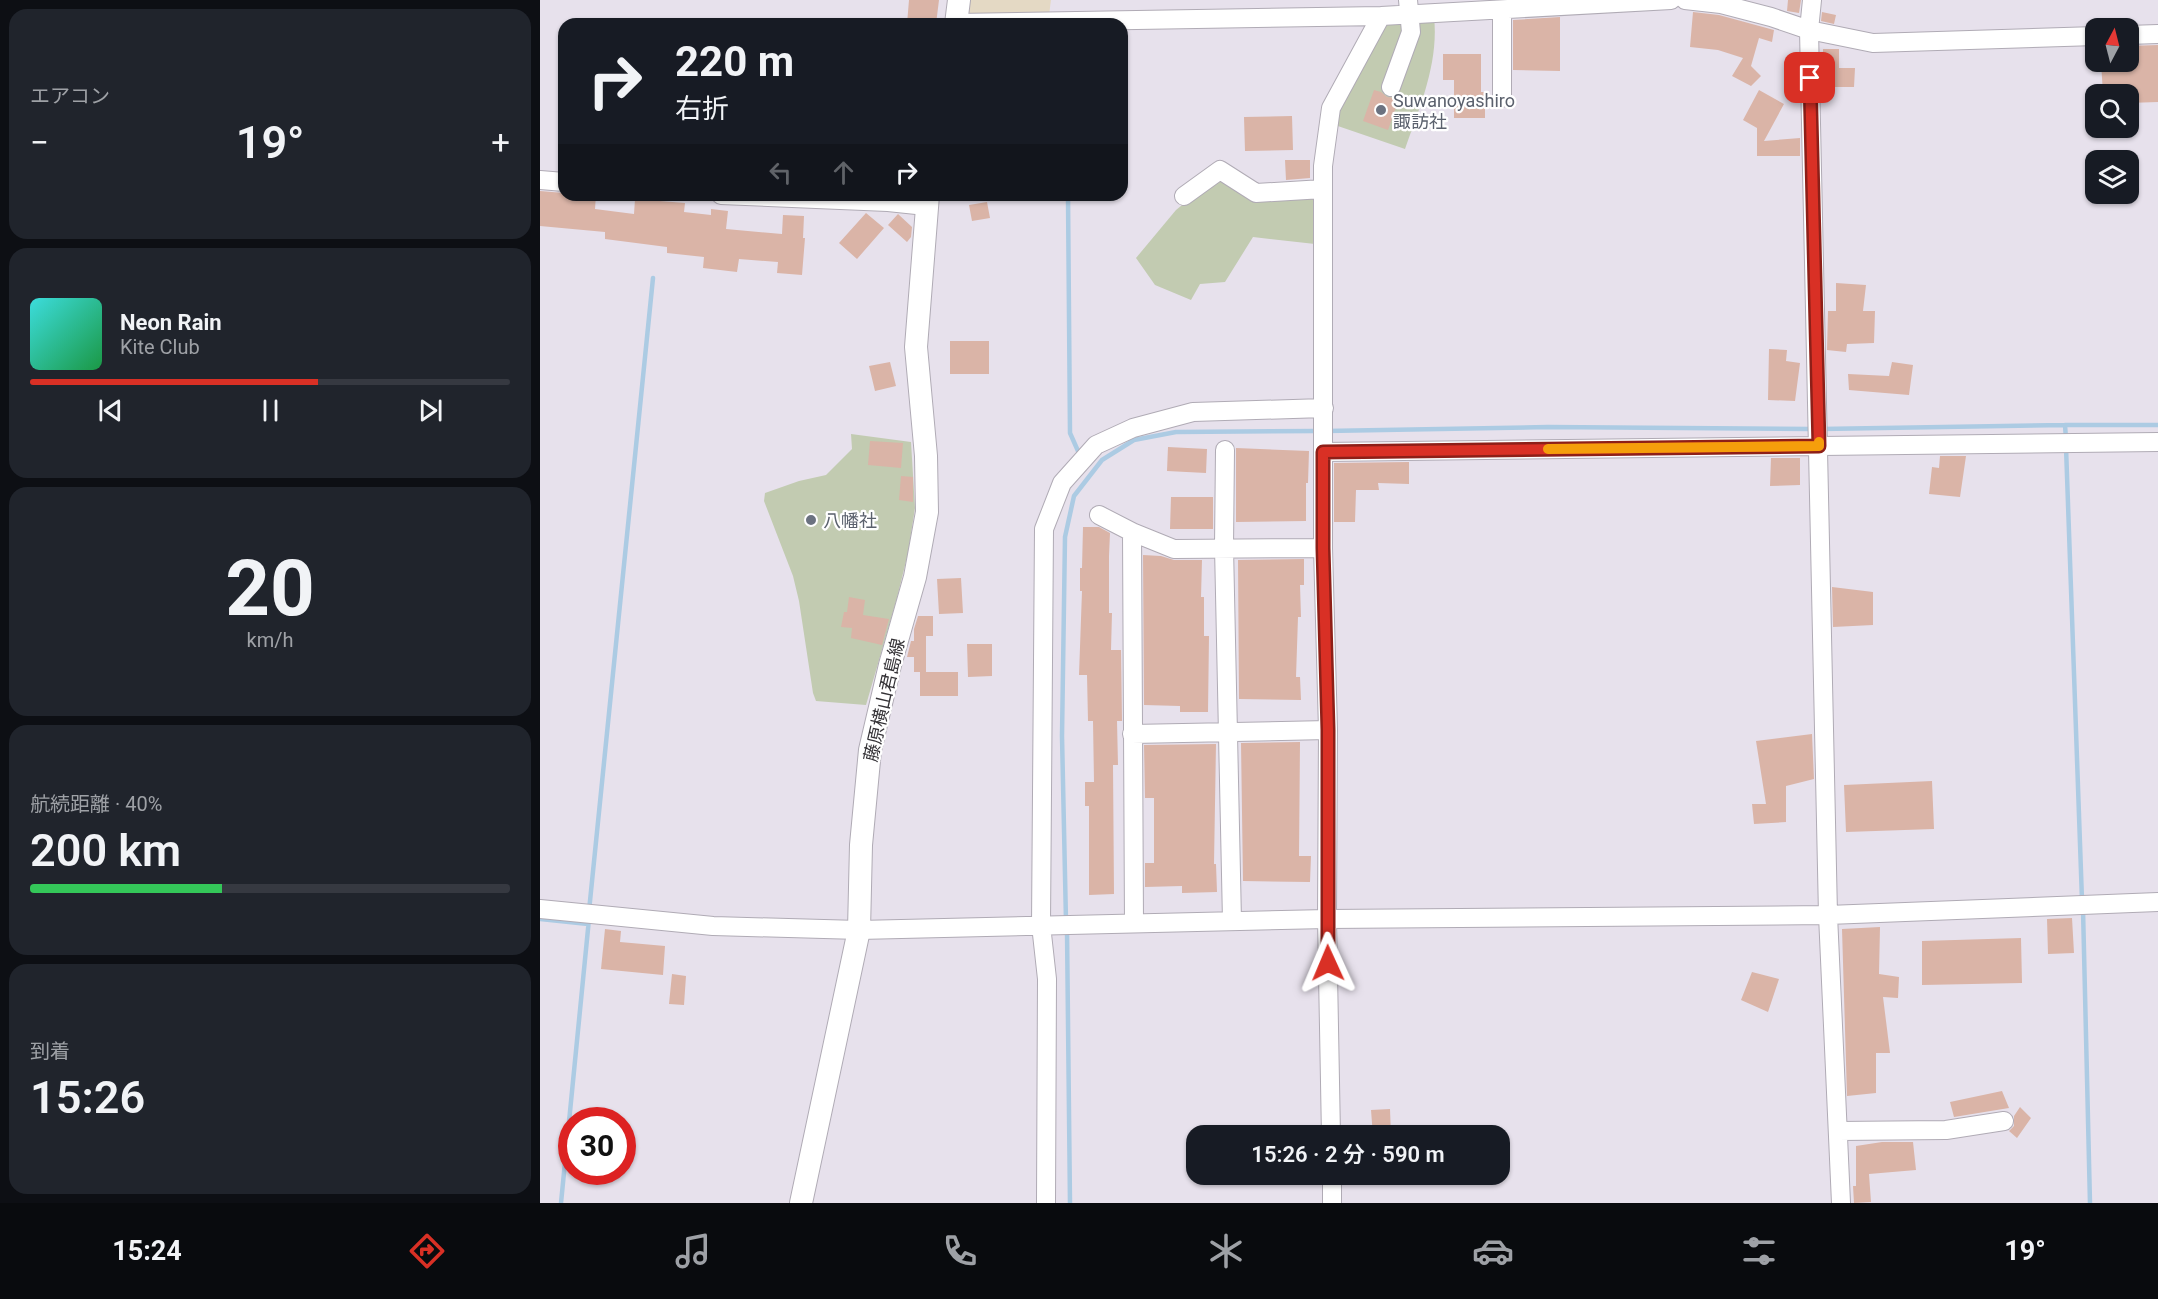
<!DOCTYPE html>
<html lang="ja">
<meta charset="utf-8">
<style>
:root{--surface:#171b24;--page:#20242c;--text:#f1f3f6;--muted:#9ea1a6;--line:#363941;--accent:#d93025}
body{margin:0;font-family:Roboto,"Noto Sans JP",sans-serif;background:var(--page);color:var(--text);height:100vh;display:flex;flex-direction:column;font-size:22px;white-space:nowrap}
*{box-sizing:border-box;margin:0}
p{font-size:20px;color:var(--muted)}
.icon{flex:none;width:33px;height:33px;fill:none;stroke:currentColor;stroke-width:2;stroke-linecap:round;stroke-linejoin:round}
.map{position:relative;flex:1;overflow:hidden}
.side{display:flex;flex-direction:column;gap:9px;padding:9px;background:#0d0f14;width:540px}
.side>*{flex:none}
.top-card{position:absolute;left:18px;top:18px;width:570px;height:183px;border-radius:18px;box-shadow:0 2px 4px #0004;background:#171b24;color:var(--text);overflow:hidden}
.needle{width:39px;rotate:7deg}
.buttons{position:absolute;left:1545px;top:18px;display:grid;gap:12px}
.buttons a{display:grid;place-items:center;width:54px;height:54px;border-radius:12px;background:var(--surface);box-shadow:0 2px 4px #0004;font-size:30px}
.speed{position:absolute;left:18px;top:1107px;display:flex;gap:12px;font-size:30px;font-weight:700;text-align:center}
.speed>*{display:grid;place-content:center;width:78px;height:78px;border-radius:50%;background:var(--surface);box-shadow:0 2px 4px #0004;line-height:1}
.speed .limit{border:9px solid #d22;background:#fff;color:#111}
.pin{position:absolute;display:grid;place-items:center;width:51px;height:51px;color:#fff;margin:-26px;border-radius:12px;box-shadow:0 3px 9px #0006}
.me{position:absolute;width:66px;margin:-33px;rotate:359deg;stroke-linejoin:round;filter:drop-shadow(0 0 4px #0008)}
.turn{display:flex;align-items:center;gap:21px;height:126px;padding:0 18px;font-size:27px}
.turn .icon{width:78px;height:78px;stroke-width:2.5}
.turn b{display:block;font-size:42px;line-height:51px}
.lanes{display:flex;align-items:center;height:57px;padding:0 18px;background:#0003;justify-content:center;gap:30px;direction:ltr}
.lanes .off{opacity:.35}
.big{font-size:45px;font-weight:600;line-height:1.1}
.side .widget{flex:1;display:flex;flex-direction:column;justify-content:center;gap:9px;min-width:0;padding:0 21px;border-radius:18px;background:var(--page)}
.side .dial{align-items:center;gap:0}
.dial b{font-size:78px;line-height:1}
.song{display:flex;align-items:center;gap:18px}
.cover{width:72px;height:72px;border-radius:9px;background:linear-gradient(135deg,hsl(180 70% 55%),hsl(140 70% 35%))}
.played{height:6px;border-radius:3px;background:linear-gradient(90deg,var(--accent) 60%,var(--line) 60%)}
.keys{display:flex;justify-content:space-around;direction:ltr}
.heat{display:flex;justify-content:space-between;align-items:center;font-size:33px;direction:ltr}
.charge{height:9px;border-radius:4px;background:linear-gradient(90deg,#34c759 40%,var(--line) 0)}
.trip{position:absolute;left:646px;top:1125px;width:324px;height:60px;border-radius:18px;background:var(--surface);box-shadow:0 2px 4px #0004;font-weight:600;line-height:60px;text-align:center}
.dock{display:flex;height:96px;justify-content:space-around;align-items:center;background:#090b0e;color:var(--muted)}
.dock .icon{width:42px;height:42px}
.dock .active{color:var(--accent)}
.dock b{font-size:27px;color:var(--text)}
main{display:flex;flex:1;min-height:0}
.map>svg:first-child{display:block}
.industrial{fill:#e4d9c4}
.green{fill:#c2cbb1}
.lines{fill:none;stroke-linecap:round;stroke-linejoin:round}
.stream{stroke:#accbe3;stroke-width:4.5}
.building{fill:#dab4a7}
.minor-casing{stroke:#b0abb5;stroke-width:20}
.major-casing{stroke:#b0abb5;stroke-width:24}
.minor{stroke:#fff;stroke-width:18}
.major{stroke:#fff;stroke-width:22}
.route-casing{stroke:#8d1f18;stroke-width:15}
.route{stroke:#d93025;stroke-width:10}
.slow{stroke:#f59e0b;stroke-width:10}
.worship-dot{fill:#6b7280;stroke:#fff;stroke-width:2}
.labels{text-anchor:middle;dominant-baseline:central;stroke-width:4.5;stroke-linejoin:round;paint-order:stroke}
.worship-label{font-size:18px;fill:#5b616d;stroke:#fff;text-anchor:start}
.street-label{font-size:18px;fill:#343236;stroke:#fff}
</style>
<main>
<section class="side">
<div class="widget"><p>エアコン</p>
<div class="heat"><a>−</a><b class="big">19°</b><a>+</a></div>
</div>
<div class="widget">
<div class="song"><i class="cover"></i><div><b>Neon Rain</b><p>Kite Club</p></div></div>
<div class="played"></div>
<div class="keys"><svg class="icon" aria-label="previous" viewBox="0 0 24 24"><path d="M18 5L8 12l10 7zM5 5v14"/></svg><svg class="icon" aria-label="pause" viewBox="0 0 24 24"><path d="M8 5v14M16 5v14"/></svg><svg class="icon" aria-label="next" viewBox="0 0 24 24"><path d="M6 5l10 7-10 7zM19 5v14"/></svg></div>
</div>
<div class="widget dial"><b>20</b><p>km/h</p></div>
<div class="widget"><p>航続距離 · 40%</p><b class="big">200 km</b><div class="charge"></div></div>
<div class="widget"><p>到着</p><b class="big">15:26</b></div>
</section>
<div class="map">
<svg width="1618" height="1203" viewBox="0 0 1618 1203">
<rect width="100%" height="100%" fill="#e7e1ec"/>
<!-- industrial -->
<path class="industrial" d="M426,0H511L509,15L424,13Z"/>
<!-- green -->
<path class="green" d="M894,17C899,62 880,107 865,149L792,124L842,19Z
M680,174L715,198L773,194L775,244L713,237L685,282L660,284L651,300L615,285L596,258L636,210Z
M311,434L371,442L375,508L368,553L357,598L326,705L276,701L273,693L259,601L253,576L224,501L225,493L259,481L286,475L312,449Z"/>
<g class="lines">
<!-- stream -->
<path class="stream" d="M528,195L530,433L538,451L541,454
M1281,429L1525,425
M786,431L1008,427L1272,429
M1526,439L1525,425H1618
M1526,447L1542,900
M1543,909L1550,1203
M49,911L113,278
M0,919L48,924
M526,921L522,736L525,537L534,496L562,460L594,440L636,432L777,431
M527,930L530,1203
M21,1203L49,919"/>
</g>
<!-- building -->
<path class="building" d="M369,0H399L396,24H367Z
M1248,0H1261L1259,13L1247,11Z
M1153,12L1179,15L1234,30L1232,42L1219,38L1211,66L1221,76L1211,86L1192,76L1203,58L1178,50L1150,47Z
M1282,12L1296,15L1294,24L1281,21Z
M1020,17V71L973,70V20Z
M1618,45V102L1588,103V94H1563L1561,62H1588V46Z
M1283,49H1299V68H1315L1314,87H1282Z
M903,54H941V92H945V118H914V80H903Z
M834,90L841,92L847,97L859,99L848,130L823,121Z
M1219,90L1244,104L1224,141L1260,138V156H1217V128L1203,120Z
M752,116L753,150L705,151L704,117Z
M745,160H770V178L746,180Z
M0,191L24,193V195H56L55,209L94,214L95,199L145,203L144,212L171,215V209L188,211L186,229L242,234L243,215L264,216L263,238H265L262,275L237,273L238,262L199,259L197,272L163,268L164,257L127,253V247L65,239V232L0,226Z
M447,202L450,218L432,221L429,205Z
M326,213L344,228L317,259L299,243Z
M358,214L372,227L371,237L367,242L348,225Z
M1296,283L1326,285L1323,311H1335L1334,343L1307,344L1306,352L1287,350L1288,311H1296Z
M410,341H449V374H410Z
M1229,349L1247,350L1246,361L1260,363L1255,401L1228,400Z
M350,362L356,386L335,391L329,366Z
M1352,362L1373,365L1369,395L1309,390L1308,374L1349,376Z
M330,441L363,443L361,468L328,465Z
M628,447L667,449L666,473L627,471Z
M696,448L769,451L768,483H766V521L696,522Z
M1400,456H1426L1420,497L1389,494L1392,467L1399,468Z
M1231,458H1260V485L1230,486Z
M869,462V484L838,483L839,490H816L815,522H794V463Z
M361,476L373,477V502L359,500Z
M631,497H673V529H630Z
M543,527H559L570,533L569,556V613H572L571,650H581L582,721H577L578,765H573L574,894L549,895V806H545V782H554L553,721H548L547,675H539L542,591H540V568H542Z
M603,555L621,556L634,560H662L661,597H664V636H669L668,712H640V706L604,705Z
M764,559V585H760L761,617H758L756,677H760L761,700L699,699L698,560Z
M421,578L423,613L399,614L397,579Z
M1292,587L1333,592V625L1293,627Z
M309,597L325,600L323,615L349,619L342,645L311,638L312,628L301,627L304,612H307Z
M378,616H393V636H386V672H374V657H367L371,641H374V629Z
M427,644H452V676L428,677Z
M380,672H418V696H380Z
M1272,734L1274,779L1246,786V822L1214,824L1212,804H1226L1216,741Z
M760,742L759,856H771L770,882L703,881L701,743Z
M676,744L674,864H676L677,892L642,893V886L605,887V863H614V798H605L604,745Z
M1392,781L1394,829L1306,832L1304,785Z
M1532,918L1534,953L1508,954L1507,919Z
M1340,927L1339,974L1359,977L1358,998L1343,997L1350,1053H1336V1093L1307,1096L1302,929Z
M65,929L81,931L80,942L125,946L123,975L61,969Z
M1481,938L1482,983L1382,985V941Z
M1212,972L1239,979L1228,1012L1201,1000Z
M132,974L146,976L144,1005L129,1004Z
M1462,1091L1469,1108L1414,1117L1410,1102Z
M1480,1107L1491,1118L1477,1138L1469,1131L1474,1126V1116Z
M850,1109L851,1136H833L831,1110Z
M1342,1142H1373L1376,1170L1329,1174L1331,1202L1314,1203L1313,1186H1316V1146Z"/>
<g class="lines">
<defs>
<path id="minor" d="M1145,0L1181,4L1231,17L1269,30L1333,43L1556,36
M1272,0L1269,30L1288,915L1301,1203
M416,23L841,16L1131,0
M1588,35L1618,34
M851,87L871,32L868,0
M962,98V10
M0,180L24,182
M181,195L348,202L386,206
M644,196L680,170L716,193L783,189
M685,450L684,547L692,921
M783,452L1618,442
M559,515L592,532
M592,734L788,730
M0,909L173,926L319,930L787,919L1288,915L1618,902
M594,923L592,532L634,549L783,548
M1298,1131L1406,1130L1464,1121
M791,1136L787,919L788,730L783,548V166L791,108L841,16
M792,1174V1203
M506,1203L507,979L501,925L504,529L522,483L556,445L593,428L653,412L784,408"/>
<path id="major" d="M416,24L419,0
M261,1203L319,930L321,845L330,750L350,665L375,577L387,512L386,456L376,347L388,195"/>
</defs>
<!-- minor casing -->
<use href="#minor" class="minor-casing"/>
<!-- major casing -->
<use href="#major" class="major-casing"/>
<!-- minor -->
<use href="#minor" class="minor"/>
<!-- major -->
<use href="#major" class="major"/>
</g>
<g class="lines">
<defs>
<path id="route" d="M788,963V730L783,548V452L1279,446L1270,78"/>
</defs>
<!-- route casing -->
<use href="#route" class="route-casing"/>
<!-- route -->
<use href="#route" class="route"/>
<!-- slow -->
<path class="slow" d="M1008,449L1279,446V442"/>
</g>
<!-- markers -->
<g class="worship-dot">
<circle cx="841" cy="110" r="6"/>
<circle cx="271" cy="520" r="6"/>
</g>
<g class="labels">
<!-- worship labels -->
<g class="worship-label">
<text x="853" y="100">Suwanoyashiro<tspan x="853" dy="21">諏訪社</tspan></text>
<text x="283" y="520">八幡社</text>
</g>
<!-- street labels -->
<g class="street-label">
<text transform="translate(344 700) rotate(-77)">藤原横山君島線</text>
</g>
</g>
</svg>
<div class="buttons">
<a><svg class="needle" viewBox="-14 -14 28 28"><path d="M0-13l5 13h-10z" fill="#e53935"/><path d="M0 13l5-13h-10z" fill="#9ea1a6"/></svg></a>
<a><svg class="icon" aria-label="search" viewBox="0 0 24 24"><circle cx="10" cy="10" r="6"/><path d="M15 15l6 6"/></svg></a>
<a><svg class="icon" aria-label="layers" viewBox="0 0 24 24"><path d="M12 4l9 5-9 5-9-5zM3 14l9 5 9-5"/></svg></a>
</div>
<div class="speed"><div class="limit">30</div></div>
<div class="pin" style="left:1270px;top:78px;background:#d93025"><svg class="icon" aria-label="arrive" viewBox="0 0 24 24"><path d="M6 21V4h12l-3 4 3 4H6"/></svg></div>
<svg class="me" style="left:788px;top:963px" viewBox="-20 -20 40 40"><path d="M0-17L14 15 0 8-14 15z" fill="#d93025" stroke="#fff" stroke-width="4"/></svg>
<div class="trip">15:26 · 2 分 · 590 m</div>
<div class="top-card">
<div class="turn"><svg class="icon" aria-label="right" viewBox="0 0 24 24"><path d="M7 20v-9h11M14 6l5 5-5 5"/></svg><div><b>220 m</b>右折</div></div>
<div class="lanes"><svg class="icon off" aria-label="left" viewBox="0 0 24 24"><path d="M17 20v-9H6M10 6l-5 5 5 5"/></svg><svg class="icon off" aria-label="ahead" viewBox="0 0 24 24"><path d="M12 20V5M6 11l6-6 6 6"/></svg><svg class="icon" aria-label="right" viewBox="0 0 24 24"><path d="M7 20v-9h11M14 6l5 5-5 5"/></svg></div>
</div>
</div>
</main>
<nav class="dock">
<b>15:24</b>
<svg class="icon active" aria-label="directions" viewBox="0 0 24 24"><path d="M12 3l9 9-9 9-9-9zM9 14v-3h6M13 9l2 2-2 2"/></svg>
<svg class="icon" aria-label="music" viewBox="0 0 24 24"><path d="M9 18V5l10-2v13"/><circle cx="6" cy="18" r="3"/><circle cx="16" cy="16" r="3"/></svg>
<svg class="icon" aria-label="phone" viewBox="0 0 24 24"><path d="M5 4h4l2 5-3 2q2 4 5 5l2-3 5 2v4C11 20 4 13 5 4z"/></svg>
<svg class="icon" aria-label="climate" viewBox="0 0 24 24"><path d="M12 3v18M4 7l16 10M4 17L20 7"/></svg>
<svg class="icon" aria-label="car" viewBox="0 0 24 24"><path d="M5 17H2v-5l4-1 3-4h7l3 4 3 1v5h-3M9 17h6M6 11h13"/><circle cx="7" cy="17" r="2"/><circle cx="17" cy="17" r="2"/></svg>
<svg class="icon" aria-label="filters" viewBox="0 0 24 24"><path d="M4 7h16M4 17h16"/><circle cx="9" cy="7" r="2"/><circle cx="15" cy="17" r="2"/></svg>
<b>19°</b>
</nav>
